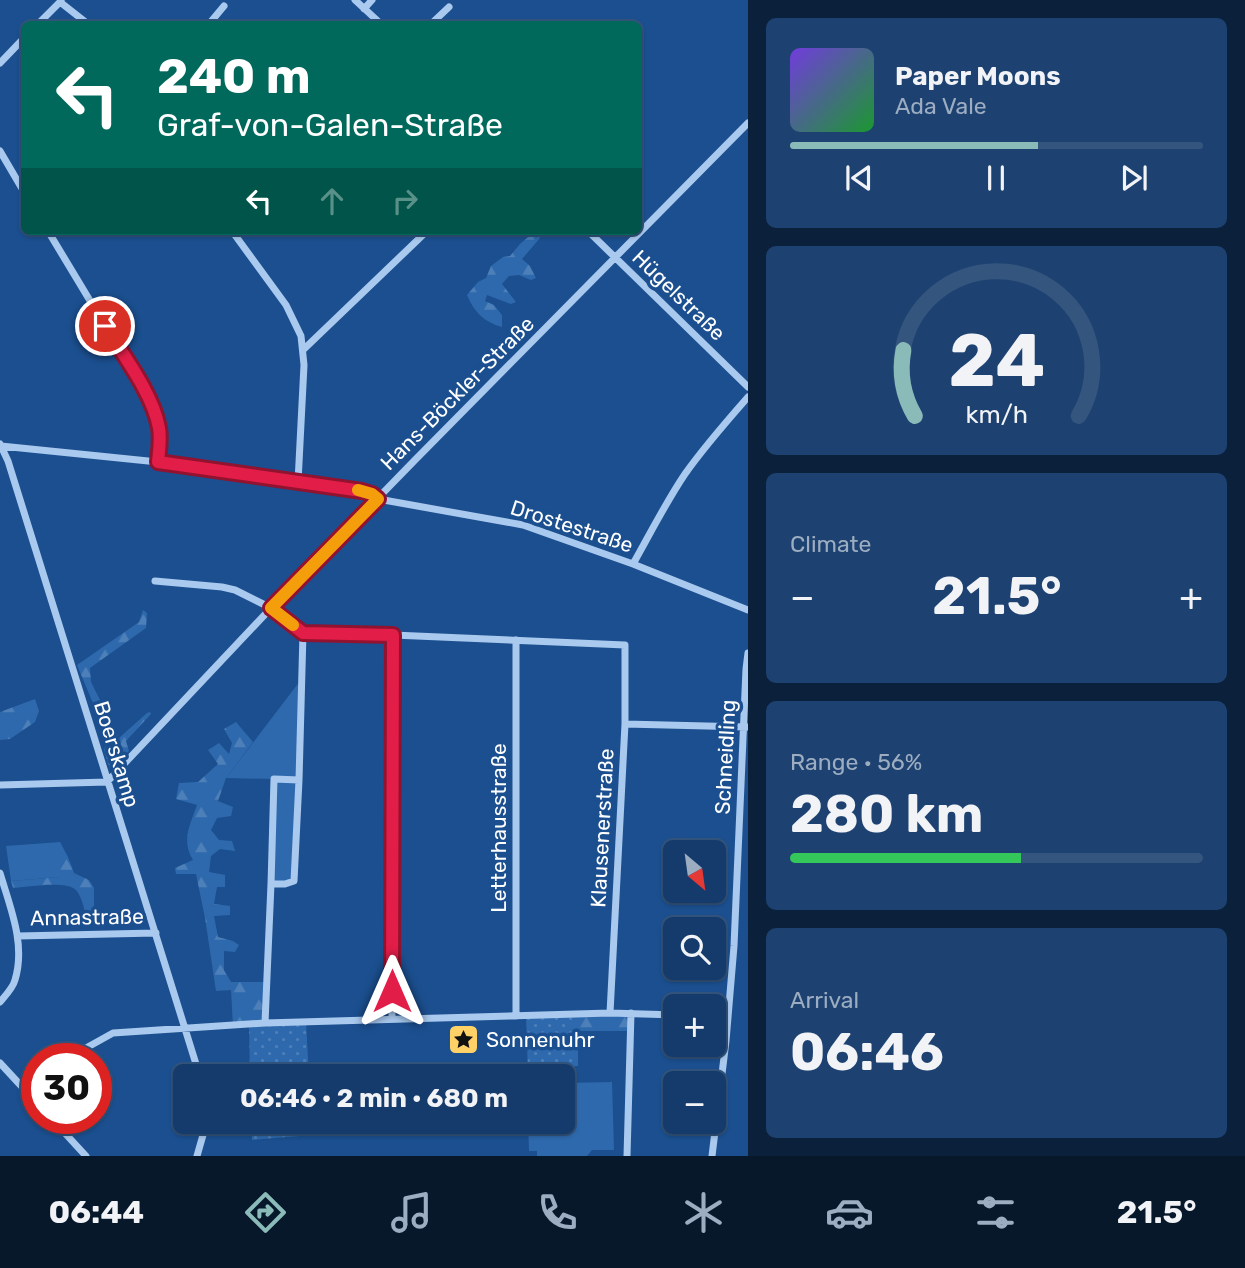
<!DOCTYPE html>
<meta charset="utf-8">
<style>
:root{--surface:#143b6b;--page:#1d4271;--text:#f1f3f6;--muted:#9dadc1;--line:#33557e;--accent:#8bbbb9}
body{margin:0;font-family:Rubik,sans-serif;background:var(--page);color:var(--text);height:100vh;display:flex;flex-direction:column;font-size:26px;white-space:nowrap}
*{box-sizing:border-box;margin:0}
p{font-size:23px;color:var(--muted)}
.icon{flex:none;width:38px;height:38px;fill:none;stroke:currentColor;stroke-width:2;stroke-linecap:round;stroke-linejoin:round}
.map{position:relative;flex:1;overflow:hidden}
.side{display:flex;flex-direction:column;gap:18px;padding:18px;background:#0b203b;width:497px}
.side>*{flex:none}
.banner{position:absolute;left:21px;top:21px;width:621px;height:214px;border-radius:10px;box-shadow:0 2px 5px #0004,0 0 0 2px var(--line);background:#00695c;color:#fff;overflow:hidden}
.needle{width:46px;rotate:151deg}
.fabs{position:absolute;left:663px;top:840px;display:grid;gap:14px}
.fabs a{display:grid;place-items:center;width:63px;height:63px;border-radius:10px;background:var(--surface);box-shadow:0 2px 5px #0004,0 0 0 2px var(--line);font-size:35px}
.speed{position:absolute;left:21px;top:1043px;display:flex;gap:14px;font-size:35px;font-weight:700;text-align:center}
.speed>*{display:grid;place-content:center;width:91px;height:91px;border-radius:50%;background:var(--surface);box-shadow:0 2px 5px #0004,0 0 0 2px var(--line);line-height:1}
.speed .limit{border:10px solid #d22;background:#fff;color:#111}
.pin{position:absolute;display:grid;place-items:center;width:60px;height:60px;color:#fff;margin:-30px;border:4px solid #fff;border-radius:50%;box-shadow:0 2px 7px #0007}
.me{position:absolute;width:77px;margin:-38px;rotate:0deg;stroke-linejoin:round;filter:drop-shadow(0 0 5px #0008)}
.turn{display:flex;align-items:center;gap:24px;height:147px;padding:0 21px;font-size:32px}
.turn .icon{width:91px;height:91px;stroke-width:2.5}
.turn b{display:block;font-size:49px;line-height:60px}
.lanes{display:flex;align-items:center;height:66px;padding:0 21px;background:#0003;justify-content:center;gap:35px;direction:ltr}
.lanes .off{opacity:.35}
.big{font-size:52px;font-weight:700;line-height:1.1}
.side .card{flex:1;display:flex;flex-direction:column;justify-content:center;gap:10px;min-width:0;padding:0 24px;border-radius:10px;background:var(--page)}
.side .dial{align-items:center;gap:0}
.dial svg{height:182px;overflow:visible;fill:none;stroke:var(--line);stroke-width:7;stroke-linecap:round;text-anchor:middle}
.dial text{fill:var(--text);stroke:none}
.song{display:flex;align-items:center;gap:21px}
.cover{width:84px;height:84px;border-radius:10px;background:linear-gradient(135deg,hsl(260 70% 55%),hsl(130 70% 35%))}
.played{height:7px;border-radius:4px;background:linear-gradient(90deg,var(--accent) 60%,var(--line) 60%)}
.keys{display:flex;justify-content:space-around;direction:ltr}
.heat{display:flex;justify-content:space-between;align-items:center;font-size:38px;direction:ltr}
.charge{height:10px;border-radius:5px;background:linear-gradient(90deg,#34c759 56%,var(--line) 0)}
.trip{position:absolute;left:173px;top:1064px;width:402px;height:70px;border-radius:10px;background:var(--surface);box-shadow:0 2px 5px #0004,0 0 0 2px var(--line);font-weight:700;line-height:70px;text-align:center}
.dock{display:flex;height:112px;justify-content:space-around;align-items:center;background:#08182b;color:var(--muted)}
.dock .icon{width:49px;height:49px}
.dock .on{color:var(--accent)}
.dock b{font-size:32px;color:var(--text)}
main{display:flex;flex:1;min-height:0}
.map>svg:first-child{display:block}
.grass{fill:url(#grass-dots)}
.forest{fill:url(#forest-firs)}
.park{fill:#2e69ad}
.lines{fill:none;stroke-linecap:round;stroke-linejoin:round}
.street{stroke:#a9c9ee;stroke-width:7}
.route-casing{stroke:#92132f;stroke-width:18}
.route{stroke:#e11d48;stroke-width:12}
.slow{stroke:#f59e0b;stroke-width:12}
.labels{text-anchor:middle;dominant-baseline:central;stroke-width:7;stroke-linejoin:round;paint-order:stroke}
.street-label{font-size:21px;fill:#fff;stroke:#1b4f8f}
.poi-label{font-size:21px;fill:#fff;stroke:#1b4f8f;text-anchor:start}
</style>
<main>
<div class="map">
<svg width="748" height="1156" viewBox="0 0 748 1156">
<defs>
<pattern id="grass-dots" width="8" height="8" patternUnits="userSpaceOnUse" patternTransform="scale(1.75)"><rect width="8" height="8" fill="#2e69ad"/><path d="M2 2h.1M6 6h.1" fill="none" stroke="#4d80b9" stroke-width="1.8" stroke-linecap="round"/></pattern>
<pattern id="forest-firs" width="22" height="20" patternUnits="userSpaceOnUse" patternTransform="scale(1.75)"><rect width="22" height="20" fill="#2e69ad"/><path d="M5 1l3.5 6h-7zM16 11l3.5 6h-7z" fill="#4d80b9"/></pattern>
</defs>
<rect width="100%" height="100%" fill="#1b4f8f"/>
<!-- grass -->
<path class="grass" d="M575,1015V1074L528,1073L526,1016Z
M306,1022L309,1076H250L249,1024Z
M251,1122H311V1135L252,1140Z"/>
<!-- forest -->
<path class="forest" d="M535,231H539L540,238L522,259L530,266L536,278L531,280L519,275L509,276L502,284L516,302L511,304L487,295L485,301L494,305L502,315V327C484,322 474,312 467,295L478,282L486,278L491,266L503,257L510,256L520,244Z
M143,610L147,613L146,628L90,668L91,682L119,738L147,713L150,712L151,714L126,741L129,751L110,769L104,750L108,739L77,665L139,622Z
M35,699L39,711L35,722L10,739L0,740V712Z
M236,722L253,742L226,778L218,801L233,807L231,816L217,818L211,830L219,840L232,841L235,851L220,849L211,856L209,872L225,875V887H217L214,904L230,906V915L214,916L218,937L233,941L239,945L235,952L224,951V970L231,982H267L265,1023L233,1026L231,990L216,991L205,918L196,874H176L175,868L193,860C181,841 190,825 197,805L176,799L179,783L198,782L218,764L208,750L219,743L229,754L232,743L224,729Z
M60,842L68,857L74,873L89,880L94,888V922L87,923C85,913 83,898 76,890C67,880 26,887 13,888L11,881L60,877Z
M631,1013V1031H578V1066H575V1015Z"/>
<!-- park -->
<path class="park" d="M300,681L294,881L271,884L274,779L226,778Z
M60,842V877L11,881L6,846Z
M612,1082L614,1150H592L587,1156H537V1151H529L528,1122H564V1083Z"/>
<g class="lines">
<!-- street -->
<path class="street" d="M355,0L381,24
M60,2L88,24
M364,9L372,0
M38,24L61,1
M209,24L224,6
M431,24L449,7
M0,63L24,38
M0,151L24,192
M48,231L148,397L160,431L158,462
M232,231L286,305L301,336L304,365L298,482
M588,231L748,387
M303,350L427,231
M0,444L8,461L196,1064L197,1076
M1,446L158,462L362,491L372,494L378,499L523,525L633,564L748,610
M633,564C650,534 666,502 685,474C704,447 726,422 748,397
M155,581L222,587L235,590L271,608L303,633L393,635L625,645V724L610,1013
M625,724L747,727
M0,785L107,782L271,608L414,461L748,123
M0,873C10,907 26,944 15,980C13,988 5,996 0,1002
M271,884L274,779L299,780
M18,936L156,933
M516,1016V640
M714,1016L728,1017
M392,1019L393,635
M265,1023L271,884H285L294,881L299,780L303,633
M86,1048L113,1033L265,1023L610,1013L676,1015
M0,1063L37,1103
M51,1118L86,1156
M197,1156L203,1135V1122
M627,1156L631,1013
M712,1156L726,1041L734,946L746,669L748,653"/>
</g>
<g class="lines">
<defs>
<path id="route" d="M105,326C123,355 153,394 159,428C161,439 159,451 158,462L362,491L372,494L378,499L271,608L303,633L393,635L392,991"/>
</defs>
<!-- route casing -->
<use href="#route" class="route-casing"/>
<!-- route -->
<use href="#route" class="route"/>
<!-- slow -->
<path class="slow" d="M293,625L271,608L378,499L372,494L358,490"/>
</g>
<!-- icons -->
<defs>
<symbol id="sight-square" viewBox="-11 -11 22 22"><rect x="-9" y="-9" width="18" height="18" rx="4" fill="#ffd166" stroke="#1b4f8f"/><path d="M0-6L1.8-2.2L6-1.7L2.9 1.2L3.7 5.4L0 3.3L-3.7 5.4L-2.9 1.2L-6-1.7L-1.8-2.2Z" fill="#111"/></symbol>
</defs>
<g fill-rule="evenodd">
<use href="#sight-square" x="446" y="1022" width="35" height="35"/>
</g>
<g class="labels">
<!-- street labels -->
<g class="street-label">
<text transform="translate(679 295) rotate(44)">Hügelstraße</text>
<text transform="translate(457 393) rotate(-45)">Hans-Böckler-Straße</text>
<text transform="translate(572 526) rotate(18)">Drostestraße</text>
<text transform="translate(117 754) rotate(73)">Boerskamp</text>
<text transform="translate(725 757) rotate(-87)">Schneidling</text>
<text transform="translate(498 828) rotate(-90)">Letterhausstraße</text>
<text transform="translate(602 828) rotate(-87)">Klausenerstraße</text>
<text transform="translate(87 917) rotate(-1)">Annastraße</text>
</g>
<!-- poi labels -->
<g class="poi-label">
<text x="486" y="1039">Sonnenuhr</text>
</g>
</g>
</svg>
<div class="fabs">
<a><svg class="needle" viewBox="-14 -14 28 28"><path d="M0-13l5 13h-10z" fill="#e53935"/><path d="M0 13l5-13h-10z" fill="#9dadc1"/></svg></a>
<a><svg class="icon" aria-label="search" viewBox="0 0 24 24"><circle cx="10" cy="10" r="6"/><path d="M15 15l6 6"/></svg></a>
<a>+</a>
<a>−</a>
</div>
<div class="speed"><div class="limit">30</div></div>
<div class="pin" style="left:105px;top:326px;background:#d93025"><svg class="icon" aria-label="arrive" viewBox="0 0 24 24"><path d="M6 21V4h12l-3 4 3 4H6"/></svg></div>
<svg class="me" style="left:392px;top:991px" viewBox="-20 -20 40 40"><path d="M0-17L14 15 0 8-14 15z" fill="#e11d48" stroke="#fff" stroke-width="4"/></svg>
<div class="trip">06:46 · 2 min · 680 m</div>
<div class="banner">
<div class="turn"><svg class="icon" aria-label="left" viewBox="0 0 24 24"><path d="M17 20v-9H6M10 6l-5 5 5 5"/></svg><div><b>240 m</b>Graf-von-Galen-Straße</div></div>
<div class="lanes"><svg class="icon" aria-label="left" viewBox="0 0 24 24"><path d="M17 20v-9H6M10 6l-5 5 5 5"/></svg><svg class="icon off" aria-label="ahead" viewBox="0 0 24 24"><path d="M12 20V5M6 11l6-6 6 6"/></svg><svg class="icon off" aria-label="right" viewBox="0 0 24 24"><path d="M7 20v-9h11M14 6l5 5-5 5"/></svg></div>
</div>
</div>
<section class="side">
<div class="card">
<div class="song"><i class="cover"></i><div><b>Paper Moons</b><p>Ada Vale</p></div></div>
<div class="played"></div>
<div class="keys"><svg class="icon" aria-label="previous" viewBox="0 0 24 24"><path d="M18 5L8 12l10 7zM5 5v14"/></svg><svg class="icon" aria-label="pause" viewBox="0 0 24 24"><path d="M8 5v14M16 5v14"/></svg><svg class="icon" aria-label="next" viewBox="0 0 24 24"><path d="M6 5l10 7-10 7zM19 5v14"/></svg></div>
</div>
<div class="card dial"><svg viewBox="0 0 100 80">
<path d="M14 69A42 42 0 1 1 86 69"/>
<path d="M14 69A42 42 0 0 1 9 40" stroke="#8bbbb9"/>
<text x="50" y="56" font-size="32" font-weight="700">24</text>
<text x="50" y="72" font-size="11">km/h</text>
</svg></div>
<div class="card"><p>Climate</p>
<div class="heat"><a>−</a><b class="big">21.5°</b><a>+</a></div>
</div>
<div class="card"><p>Range · 56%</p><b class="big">280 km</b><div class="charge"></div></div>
<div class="card"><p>Arrival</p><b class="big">06:46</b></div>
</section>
</main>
<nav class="dock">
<b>06:44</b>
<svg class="icon on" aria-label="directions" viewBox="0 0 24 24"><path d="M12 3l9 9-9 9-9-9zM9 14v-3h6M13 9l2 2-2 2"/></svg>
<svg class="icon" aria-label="music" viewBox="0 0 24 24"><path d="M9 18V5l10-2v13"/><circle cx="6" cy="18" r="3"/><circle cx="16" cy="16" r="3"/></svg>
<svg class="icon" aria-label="phone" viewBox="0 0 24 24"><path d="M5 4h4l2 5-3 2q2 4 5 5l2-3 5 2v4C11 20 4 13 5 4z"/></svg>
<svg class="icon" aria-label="climate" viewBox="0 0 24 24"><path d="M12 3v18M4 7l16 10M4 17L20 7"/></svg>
<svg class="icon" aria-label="car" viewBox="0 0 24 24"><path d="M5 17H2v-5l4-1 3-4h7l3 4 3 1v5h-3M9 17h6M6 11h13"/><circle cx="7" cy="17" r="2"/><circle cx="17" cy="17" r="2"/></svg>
<svg class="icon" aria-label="filters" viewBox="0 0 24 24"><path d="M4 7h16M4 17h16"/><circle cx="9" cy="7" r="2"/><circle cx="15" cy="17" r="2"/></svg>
<b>21.5°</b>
</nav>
